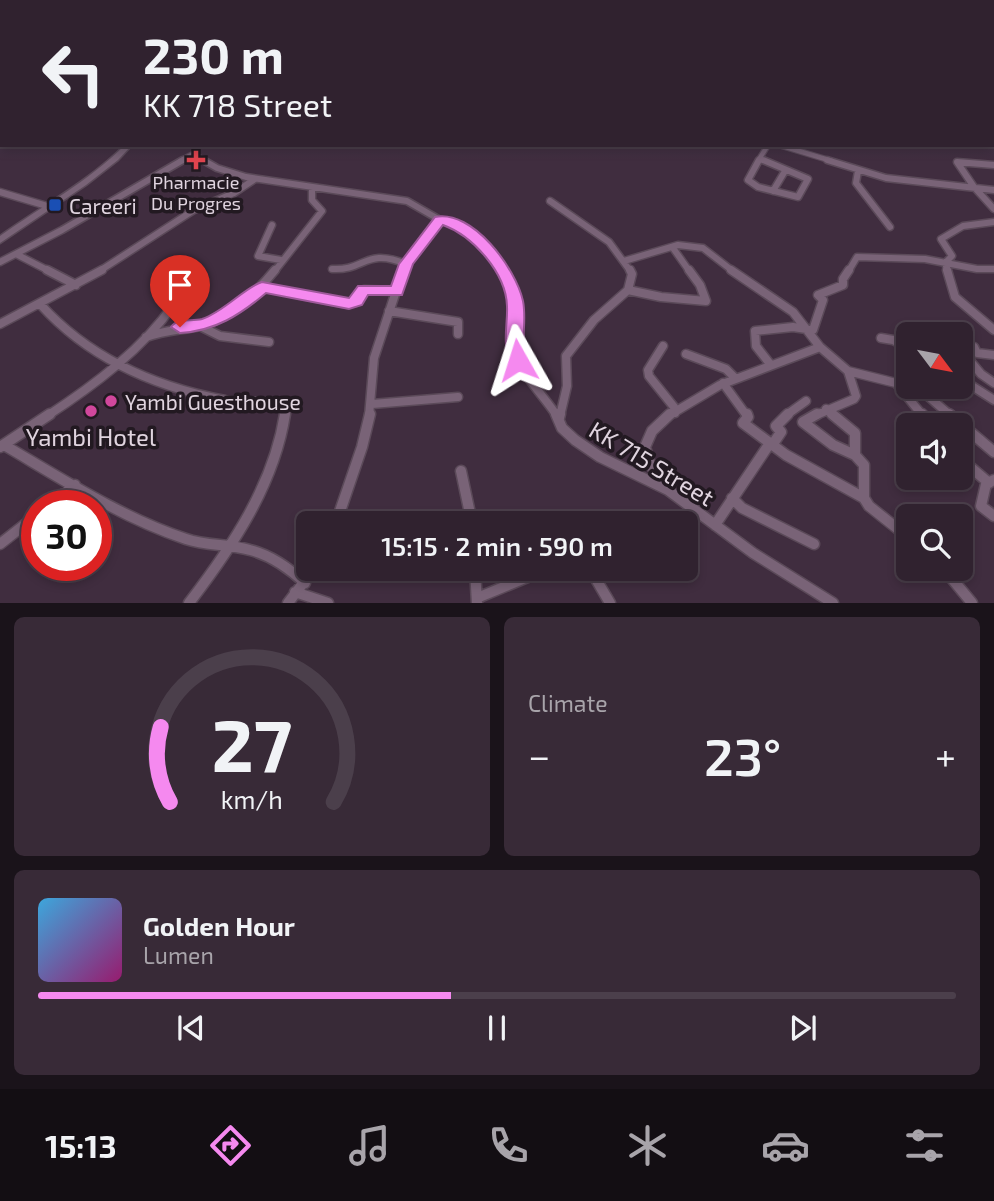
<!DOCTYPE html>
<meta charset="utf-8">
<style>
:root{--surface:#30222f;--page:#382a37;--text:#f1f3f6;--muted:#a8a4aa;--line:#4b3f4b;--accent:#f589ef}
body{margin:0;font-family:"Exo 2",sans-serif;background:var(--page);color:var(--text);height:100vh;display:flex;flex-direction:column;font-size:26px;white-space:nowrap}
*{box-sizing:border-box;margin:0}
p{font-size:23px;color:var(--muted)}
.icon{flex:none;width:38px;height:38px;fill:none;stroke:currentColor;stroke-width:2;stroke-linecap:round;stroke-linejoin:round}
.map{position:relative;height:603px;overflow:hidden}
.side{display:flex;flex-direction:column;gap:14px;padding:14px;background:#1a131a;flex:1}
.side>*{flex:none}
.hud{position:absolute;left:0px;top:0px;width:994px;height:147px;box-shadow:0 4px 10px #0003,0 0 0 2px var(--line);background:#30222f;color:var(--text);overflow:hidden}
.needle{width:46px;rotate:122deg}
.tools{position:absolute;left:896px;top:322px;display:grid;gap:14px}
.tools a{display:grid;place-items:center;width:77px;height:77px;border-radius:10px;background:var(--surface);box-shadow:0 4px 10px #0003,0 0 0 2px var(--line);font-size:35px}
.speed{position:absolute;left:21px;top:490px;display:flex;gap:14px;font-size:35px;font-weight:700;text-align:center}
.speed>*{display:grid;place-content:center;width:91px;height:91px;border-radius:50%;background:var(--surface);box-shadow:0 4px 10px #0003,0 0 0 2px var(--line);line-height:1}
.speed .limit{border:10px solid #d22;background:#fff;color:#111}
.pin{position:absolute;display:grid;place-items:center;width:60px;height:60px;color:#fff;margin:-72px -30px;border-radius:50% 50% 50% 0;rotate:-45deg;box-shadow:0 0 7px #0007}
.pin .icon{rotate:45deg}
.me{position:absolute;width:77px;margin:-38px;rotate:354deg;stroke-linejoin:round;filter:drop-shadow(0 0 5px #0008)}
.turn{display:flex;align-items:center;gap:24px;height:147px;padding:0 28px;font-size:32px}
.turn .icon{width:91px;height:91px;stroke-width:2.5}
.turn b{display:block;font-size:49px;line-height:60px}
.big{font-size:52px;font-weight:600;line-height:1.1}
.side .tile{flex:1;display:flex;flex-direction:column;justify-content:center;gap:10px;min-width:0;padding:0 24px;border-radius:10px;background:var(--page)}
.side .dial{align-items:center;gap:0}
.dial svg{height:182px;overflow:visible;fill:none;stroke:var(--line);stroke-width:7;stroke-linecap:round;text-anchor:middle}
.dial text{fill:var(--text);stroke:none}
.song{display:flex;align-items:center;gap:21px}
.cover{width:84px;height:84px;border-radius:10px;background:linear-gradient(135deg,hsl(200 70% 55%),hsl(320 70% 35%))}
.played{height:7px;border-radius:4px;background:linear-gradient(90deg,var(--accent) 45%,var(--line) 45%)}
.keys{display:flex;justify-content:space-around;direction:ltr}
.heat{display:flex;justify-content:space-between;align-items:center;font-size:38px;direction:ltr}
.side .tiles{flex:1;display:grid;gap:14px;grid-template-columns:1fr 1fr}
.tile:last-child{grid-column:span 2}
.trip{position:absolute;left:296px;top:511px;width:402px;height:70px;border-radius:10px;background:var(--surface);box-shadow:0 4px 10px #0003,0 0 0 2px var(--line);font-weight:600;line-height:70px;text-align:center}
.tabs{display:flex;height:112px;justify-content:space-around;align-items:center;background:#130e13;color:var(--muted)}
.tabs .icon{width:49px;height:49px}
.tabs .selected{color:var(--accent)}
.tabs b{font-size:32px;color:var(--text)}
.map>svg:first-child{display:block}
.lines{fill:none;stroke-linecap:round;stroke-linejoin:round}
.minor-far3-casing{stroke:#5b4a59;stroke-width:7}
.minor-far2-casing{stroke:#5b4a59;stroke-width:9}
.minor-far1-casing{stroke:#5b4a59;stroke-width:11}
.minor-casing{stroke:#5b4a59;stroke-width:13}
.tertiary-casing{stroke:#5b4a59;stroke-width:8}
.secondary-casing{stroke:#5b4a59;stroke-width:3}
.minor-far3{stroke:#796377;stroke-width:4.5}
.minor-far2{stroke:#796377;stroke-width:6}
.minor-far1{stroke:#796377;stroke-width:8}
.minor{stroke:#796377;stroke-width:10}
.tertiary{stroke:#796377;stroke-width:5}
.secondary{fill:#796377;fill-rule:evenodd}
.route{fill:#f589ef;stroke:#9f599b;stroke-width:2}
.health-dot{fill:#e0444e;stroke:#221921;stroke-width:2.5}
.transit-dot{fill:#1a4fb4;stroke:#221921;stroke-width:2.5}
.hotel-dot{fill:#d1479c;stroke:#221921;stroke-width:2.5}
.labels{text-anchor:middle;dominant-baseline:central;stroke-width:7;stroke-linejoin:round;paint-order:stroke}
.far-poi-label{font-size:18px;fill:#e0d4df;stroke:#221921}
.poi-label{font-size:21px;fill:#e0d4df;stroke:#221921;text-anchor:start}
.near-poi-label{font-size:24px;fill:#e0d4df;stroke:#221921}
.near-street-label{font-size:24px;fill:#e0d4df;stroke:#221921}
</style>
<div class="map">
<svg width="994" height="603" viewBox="0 0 994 603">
<rect width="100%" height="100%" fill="#402d3f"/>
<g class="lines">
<defs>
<path id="minor-far3" d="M779,145L832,161
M760,158L766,161
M180,161L193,154L206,161
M758,161L768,145"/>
<path id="minor-far2" d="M203,160L217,168L246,177L407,201L440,220L464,228L491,253L503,272
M759,160L748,180L758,187L798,197L808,179L763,160
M827,160L886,178L994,190
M994,165L957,162L974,187L994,209
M858,171L856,183L890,227
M773,191L785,171
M0,192L47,206
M550,201L609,242L631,272
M272,225L258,256L281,260
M673,248L690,272
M16,254L51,272
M624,261L678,245L703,248L734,272
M0,262L62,230L183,160
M332,269C365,271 366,247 406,264
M98,272L194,210L234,193L255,179
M191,272L194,267
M274,272L322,211L312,200V188
M402,272L440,220
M848,272L857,257L925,259L977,269H994
M948,272L945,263L952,256L941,239L963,226L994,222"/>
<path id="minor-far1" d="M47,270L76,285
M502,270C523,304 507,319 515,351C521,374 544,396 557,416
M731,270L793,312L820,347
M947,270L955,297L994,330
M262,287L349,304L356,301L364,290L396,291
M628,290L661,297L706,301L700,285L689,270
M41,305C89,358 156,387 225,400C243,404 262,399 279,404L286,407L285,416
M389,311L458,322V334
M0,324L102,270
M200,326L220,336L269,342
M146,337C164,330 181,330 200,326C230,319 256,293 275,270
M881,338L893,340L908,348
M961,344L974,347L977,353L994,355
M663,346L648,370L649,376L674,407L675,413
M961,350L981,374L994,383
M686,354L726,369L735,378
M770,364L756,346L755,331L793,327L813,330L823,300L818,295L843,285V279L849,270
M961,379L994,400
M723,383L747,416
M896,383L923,416
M910,387L929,397L951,416
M372,404L458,397
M826,409L834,416
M47,416C93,386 143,349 174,304C181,294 186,281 192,270
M369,416L374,358L403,270
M560,416L567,386L566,356L594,320L628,290L632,274L630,270
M668,416L720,385L820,347L848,371L908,386
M785,416L806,401
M814,416L854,399L856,396L848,371"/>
<path id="minor" d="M556,414L562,428L575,440L600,457L668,490L753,553L833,603
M747,414L748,417L743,423L786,455L864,498
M817,414L803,422L833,445L855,455
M832,414L855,433V455L864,465V498L869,506L908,537
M922,414L931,425
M949,414L994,452
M559,418L560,414
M773,444L781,432L776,426L788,414
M4,445C62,479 122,518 186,539C206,546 229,544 250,550C270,555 290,569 305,583
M0,447L50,414
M961,455L962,460L989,483
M461,471L472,523
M994,480L986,484L981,506L994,516
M668,490L650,464L645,447L652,431L670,414
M732,498L742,508L814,544
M49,506L75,485
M961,518L966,514
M336,523L362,447L370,414
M715,525L770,443
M0,544L37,515
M475,569L477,603
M590,569L610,603
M944,569L972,603
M295,592L328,603
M477,598L547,569
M189,603C232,547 274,485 285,414
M288,603L314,569"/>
<path id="tertiary" d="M843,145H903"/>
<path id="secondary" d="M2,97V101L0,102V98Z
M125,145H132L118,160L86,185L0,243V236C42,206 88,182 125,145Z"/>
</defs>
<!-- minor-far3 casing -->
<use href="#minor-far3" class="minor-far3-casing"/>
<!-- minor-far2 casing -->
<use href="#minor-far2" class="minor-far2-casing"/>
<!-- minor-far1 casing -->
<use href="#minor-far1" class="minor-far1-casing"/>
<!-- minor casing -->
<use href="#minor" class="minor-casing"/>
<!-- tertiary casing -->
<use href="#tertiary" class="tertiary-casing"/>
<!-- secondary casing -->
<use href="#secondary" class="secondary-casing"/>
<!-- minor-far3 -->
<use href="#minor-far3" class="minor-far3"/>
<!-- minor-far2 -->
<use href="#minor-far2" class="minor-far2"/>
<!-- minor-far1 -->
<use href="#minor-far1" class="minor-far1"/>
<!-- minor -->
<use href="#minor" class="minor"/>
<!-- tertiary -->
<use href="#tertiary" class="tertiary"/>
<!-- secondary -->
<use href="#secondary" class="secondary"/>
</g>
<!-- sky -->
<linearGradient id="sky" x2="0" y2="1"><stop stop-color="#231923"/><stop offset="0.47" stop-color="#534c63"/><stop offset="1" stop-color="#534c63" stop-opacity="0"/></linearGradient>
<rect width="994" height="160" fill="url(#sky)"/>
<!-- route -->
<path class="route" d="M435,217C473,209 516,269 523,301C527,321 520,340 527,360L524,364H512C501,345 508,326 507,306C506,273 473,236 443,225L413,264L402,295H368L362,305L349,309L266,293C240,315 215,331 180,333L171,327C178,317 191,322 202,319C224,312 245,287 262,282L349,298L358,286H391L399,264Z"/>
<!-- markers -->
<path class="health-dot" d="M192.5 149.5h7v7h7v7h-7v7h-7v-7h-7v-7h7z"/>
<rect class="transit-dot" x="48" y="198" width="14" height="14" rx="3.5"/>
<g class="hotel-dot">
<circle cx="111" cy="401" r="7"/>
<circle cx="91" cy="411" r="7"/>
</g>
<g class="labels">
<!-- far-poi labels -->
<g class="far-poi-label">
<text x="196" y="182">Pharmacie<tspan x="196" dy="21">Du Progres</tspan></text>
</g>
<!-- poi labels -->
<g class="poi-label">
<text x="69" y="205">Careeri</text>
<text x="125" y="401">Yambi Guesthouse</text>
</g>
<!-- near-poi labels -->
<g class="near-poi-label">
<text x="91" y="436">Yambi Hotel</text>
</g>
<!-- near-street labels -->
<g class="near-street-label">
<text transform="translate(652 463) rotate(31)">KK 715 Street</text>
</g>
</g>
</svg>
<div class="tools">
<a><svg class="needle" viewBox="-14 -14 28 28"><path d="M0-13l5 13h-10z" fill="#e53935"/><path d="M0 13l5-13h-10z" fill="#a8a4aa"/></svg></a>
<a><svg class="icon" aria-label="sound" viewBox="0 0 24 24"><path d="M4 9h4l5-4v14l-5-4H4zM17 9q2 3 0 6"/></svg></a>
<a><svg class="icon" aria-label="search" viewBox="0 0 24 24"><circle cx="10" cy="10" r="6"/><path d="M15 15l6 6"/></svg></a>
</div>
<div class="speed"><div class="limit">30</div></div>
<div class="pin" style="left:180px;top:327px;background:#d93025"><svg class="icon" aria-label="arrive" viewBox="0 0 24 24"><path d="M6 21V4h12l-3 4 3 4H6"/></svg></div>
<svg class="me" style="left:518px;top:360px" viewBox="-20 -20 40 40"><path d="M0-17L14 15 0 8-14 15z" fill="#f589ef" stroke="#fff" stroke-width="4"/></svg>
<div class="trip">15:15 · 2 min · 590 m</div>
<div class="hud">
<div class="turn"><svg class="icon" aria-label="left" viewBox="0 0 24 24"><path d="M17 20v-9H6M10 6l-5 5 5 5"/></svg><div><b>230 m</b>KK 718 Street</div></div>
</div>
</div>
<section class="side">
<div class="tiles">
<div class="tile dial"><svg viewBox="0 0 100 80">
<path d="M14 69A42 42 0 1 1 86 69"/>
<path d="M14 69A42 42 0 0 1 10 36" stroke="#f589ef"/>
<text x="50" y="56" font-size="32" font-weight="700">27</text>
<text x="50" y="72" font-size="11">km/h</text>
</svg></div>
<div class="tile"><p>Climate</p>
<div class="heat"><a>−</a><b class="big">23°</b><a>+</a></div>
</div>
<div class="tile">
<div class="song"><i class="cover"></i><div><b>Golden Hour</b><p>Lumen</p></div></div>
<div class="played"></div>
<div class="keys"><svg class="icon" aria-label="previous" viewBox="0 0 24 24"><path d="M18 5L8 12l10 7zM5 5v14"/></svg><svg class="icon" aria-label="pause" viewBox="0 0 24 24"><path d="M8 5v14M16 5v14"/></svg><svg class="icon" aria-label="next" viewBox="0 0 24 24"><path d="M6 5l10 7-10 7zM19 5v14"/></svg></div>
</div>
</div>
</section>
<nav class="tabs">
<b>15:13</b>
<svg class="icon selected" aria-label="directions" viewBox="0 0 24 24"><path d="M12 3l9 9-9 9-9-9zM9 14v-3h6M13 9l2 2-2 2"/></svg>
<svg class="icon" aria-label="music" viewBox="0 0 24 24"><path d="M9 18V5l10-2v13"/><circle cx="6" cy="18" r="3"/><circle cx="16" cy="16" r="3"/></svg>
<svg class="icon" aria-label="phone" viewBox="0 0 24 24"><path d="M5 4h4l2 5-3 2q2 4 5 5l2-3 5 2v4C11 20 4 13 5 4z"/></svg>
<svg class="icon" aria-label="climate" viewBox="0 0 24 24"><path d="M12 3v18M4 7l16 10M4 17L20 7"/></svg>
<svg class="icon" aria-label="car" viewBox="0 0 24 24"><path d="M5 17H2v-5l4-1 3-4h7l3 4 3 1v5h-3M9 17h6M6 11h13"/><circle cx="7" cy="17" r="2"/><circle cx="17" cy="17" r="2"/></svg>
<svg class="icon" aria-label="filters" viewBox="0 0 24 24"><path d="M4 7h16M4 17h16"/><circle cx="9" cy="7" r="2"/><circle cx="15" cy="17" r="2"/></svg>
</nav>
